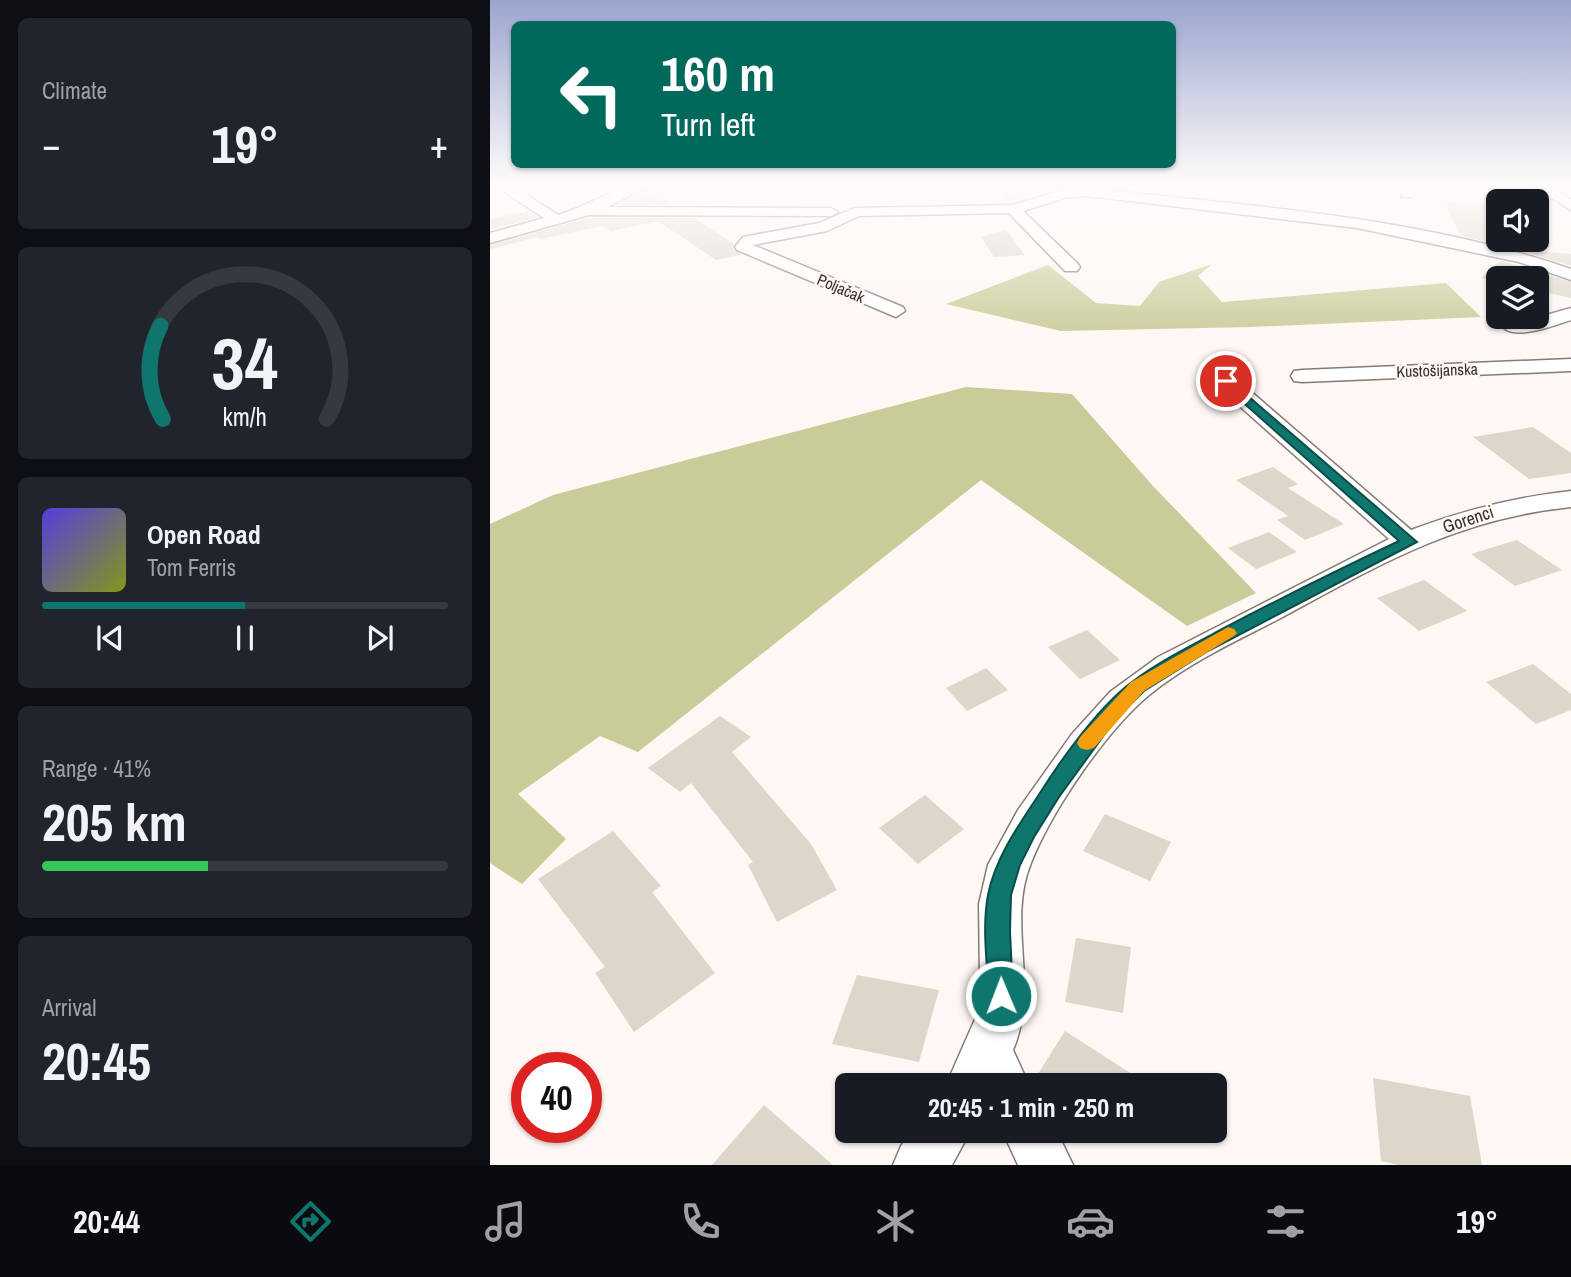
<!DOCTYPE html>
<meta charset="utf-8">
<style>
:root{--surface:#171b24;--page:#20242c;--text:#f1f3f6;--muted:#9ea1a6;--line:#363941;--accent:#0f766e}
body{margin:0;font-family:"Archivo Narrow",sans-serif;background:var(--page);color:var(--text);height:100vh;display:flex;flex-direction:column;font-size:26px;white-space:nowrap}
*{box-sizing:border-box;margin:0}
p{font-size:23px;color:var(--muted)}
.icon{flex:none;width:38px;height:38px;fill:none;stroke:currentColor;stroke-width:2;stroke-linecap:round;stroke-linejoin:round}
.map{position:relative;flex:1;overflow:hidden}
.side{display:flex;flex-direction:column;gap:18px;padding:18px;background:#0d0f14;width:490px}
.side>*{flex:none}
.hud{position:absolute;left:21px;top:21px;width:665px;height:147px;border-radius:10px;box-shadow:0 2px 5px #0004;background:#00695c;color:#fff;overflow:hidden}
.buttons{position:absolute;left:996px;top:189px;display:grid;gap:14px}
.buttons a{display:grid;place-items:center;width:63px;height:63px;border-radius:10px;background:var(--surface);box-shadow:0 2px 5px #0004;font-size:35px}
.speed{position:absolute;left:21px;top:1052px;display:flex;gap:14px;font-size:35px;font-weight:700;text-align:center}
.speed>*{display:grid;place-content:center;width:91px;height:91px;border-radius:50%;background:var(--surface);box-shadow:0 2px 5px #0004;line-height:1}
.speed .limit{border:10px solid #d22;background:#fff;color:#111}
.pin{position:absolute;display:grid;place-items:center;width:60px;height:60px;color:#fff;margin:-30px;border:4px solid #fff;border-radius:50%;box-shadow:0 2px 7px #0007}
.me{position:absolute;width:77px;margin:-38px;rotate:359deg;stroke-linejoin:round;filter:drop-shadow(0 0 5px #0008)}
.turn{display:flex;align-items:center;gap:24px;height:147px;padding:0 35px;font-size:32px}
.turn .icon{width:91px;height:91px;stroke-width:2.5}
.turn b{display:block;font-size:49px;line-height:60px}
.big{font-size:52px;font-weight:700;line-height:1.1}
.side .tile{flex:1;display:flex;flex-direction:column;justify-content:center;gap:10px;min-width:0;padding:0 24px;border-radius:10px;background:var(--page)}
.side .dial{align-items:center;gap:0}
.dial svg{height:182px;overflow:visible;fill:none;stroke:var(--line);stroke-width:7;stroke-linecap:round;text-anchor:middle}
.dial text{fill:var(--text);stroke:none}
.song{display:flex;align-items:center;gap:21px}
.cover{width:84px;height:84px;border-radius:10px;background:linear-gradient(135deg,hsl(250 70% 55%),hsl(70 70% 35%))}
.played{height:7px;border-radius:4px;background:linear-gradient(90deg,var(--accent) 50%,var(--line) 50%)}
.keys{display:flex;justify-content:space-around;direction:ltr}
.heat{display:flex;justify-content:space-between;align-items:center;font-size:38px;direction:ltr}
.charge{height:10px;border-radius:5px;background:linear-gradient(90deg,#34c759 41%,var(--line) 0)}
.trip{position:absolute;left:345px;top:1073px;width:392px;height:70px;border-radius:10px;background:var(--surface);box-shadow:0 2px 5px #0004;font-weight:700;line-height:70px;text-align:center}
.tabs{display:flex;height:112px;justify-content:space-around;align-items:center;background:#090b0e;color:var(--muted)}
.tabs .icon{width:49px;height:49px}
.tabs .current{color:var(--accent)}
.tabs b{font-size:32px;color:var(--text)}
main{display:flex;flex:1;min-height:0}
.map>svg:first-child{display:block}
.green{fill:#c7cc98}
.building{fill:#dcd6cb}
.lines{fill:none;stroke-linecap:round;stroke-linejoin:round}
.minor-casing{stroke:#857a74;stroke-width:3}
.minor{fill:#fff;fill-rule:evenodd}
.route{fill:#0f766e;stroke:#0a4d48;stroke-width:2}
.slow{fill:#f59e0b}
.labels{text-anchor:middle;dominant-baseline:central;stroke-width:5;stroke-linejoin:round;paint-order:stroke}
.far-street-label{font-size:16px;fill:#36312f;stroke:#fef7f3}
.street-label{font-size:18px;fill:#36312f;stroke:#fef7f3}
</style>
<main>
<section class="side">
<div class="tile"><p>Climate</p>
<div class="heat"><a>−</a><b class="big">19°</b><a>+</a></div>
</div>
<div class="tile dial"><svg viewBox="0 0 100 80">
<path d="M14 69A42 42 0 1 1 86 69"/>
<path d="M14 69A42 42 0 0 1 13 28" stroke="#0f766e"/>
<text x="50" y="56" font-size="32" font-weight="700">34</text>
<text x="50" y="72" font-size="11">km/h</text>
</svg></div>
<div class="tile">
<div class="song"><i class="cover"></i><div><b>Open Road</b><p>Tom Ferris</p></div></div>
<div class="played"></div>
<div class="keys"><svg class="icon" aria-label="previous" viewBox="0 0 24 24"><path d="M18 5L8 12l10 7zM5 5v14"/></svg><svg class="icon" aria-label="pause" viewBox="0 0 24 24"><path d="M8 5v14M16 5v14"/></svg><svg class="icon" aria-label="next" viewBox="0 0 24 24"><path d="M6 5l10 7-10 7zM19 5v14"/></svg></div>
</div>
<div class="tile"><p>Range · 41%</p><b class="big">205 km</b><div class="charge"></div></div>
<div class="tile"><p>Arrival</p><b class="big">20:45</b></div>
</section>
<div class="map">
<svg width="1081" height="1165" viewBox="0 0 1081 1165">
<rect width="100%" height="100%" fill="#fef7f3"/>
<!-- green -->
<path class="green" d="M722,264L708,276L732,302L956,283L991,317L760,327L571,331L456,304L558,265L606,303L650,306L669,282Z
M476,387L582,394L663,486L766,593L697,626L491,480L148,752L110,736L28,794L76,839L32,884L0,863V524L63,495Z"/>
<!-- building -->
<path class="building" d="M515,185H541V197L513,203Z
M157,189L182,205L128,204L148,194Z
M954,202L999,205L1008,216V240H1026L1030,245L1000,243L970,235Z
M39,211L48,217L0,230V219Z
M99,218H204L244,244L243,248L251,255L226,260L168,221L121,231L112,226L50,239L47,237L0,249V245Z
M516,230L535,255L504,257L491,237Z
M1026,249L1081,254V266Z
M1011,261L1081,282V298L1046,290V278H1008V282L991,278Z
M1043,427L1081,453V473L1039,479L983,437Z
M783,467L808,484L798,488L854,524L815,540L787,520L798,516L746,480Z
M779,532L807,552L766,569L738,548Z
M1027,540L1072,570L1025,586L981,554Z
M934,580L977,611L929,631L887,598Z
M597,630L630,660L590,679L558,647Z
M1043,664L1081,694V710L1046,724L996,682Z
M496,668L518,690L477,711L456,688Z
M230,716L261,737L242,752L321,844L347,890L287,922L258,865L263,862L201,783L190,792L158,768Z
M435,795L474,829L428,864L389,828Z
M615,814L681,842L660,881L593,851Z
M123,831L171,886L162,892L225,973L144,1032L105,973L115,967L48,879Z
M586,938L641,947L633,1013L575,1002Z
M367,975L449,990L429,1062L342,1044Z
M575,1031L659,1085H541Z
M883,1078L980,1096L992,1165H908L891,1161Z
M274,1105L343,1165H222Z"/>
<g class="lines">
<defs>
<path id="minor" d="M2,184H20L68,215C99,206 129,184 161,184L118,207L341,208L348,212L341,216L99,215L0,243V233L54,218Z
M907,184H921L924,194L922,197H912Z
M1039,184H1056L1081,200V210Z
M597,188C758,206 928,216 1081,269V280L1029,262L867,228L597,196L574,198L533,211L587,263L590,267L587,271H575L519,213L369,216L337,231L263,245L413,307L415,311L406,317L247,250L245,247L253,237L329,223L365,208L522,205L573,190Z
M1081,308V320C1065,325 1025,341 1013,327L1016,323L1042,319Z
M1081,359V371L812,382L804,381L801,376L804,371L812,370Z
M735,375L743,376L921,530C974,510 1025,497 1081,491V507C965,519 887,566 787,620C744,642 697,664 659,695C616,731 562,810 541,863C516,924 550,986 523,1050L539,1085H456L486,1017L490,979L489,904L498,865L528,810L582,734L620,692L668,657L899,539L727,386L724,381L727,376Z
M423,1130H481L462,1165H403L411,1146Z
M512,1130H566L583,1165H528Z"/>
</defs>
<!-- minor casing -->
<use href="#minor" class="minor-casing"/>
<!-- minor -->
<use href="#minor" class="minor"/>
</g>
<!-- sky -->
<linearGradient id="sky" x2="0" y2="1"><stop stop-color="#9aa5cf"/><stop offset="0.53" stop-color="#fffbfa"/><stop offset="1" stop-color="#fffbfa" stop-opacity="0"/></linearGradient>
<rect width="1081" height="347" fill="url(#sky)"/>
<!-- route -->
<path class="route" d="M736,377L927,542L718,651L654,691L625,720L569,797L544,837L530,865L521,895L520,931L523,996L520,1004L511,1008L502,1004L499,996C497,963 492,927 498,895C505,859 528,826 548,796C570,761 609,706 642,682C671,660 706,643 738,626C795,596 852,568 909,541L731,383L730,381Z"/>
<!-- slow -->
<path class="slow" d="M738,627L744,629L747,633L744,636L654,691L604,748L597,750L590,748L587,743L590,737L641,682Z"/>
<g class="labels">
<!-- far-street labels -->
<g class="far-street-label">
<text transform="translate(351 288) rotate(23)">Poljačak</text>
<text transform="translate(947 370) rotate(-2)">Kustošijanska</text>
</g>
<!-- street labels -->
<g class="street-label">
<text transform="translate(978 519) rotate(-18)">Gorenci</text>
</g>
</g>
</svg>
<div class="buttons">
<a><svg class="icon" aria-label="sound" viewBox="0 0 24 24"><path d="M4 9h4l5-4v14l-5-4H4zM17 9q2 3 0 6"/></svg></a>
<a><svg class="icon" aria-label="layers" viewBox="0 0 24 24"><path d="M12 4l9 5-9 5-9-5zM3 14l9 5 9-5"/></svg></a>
</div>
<div class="speed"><div class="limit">40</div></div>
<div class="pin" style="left:736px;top:381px;background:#d93025"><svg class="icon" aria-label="arrive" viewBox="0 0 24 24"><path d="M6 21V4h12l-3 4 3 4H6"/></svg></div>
<svg class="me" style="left:511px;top:996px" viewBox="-20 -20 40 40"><circle r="17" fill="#0f766e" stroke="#fff" stroke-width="3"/><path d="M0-11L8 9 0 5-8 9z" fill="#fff"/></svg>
<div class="trip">20:45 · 1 min · 250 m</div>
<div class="hud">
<div class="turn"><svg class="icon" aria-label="left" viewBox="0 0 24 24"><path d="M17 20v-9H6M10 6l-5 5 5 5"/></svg><div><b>160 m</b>Turn left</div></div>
</div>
</div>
</main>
<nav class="tabs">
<b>20:44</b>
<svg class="icon current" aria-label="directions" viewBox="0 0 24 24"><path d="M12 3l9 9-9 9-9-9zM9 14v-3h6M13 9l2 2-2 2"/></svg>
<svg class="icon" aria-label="music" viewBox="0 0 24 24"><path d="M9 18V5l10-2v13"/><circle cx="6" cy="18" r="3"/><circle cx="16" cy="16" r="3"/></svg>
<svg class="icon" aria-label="phone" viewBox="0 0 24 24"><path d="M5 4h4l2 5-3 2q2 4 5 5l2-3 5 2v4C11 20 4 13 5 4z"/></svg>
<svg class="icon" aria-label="climate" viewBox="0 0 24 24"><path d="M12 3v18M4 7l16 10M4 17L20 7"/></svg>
<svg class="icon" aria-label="car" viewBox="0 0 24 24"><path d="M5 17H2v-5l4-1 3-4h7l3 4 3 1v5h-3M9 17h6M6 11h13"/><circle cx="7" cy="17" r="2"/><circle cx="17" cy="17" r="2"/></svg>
<svg class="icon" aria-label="filters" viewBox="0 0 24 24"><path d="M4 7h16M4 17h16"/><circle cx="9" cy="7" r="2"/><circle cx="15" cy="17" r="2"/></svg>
<b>19°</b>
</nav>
